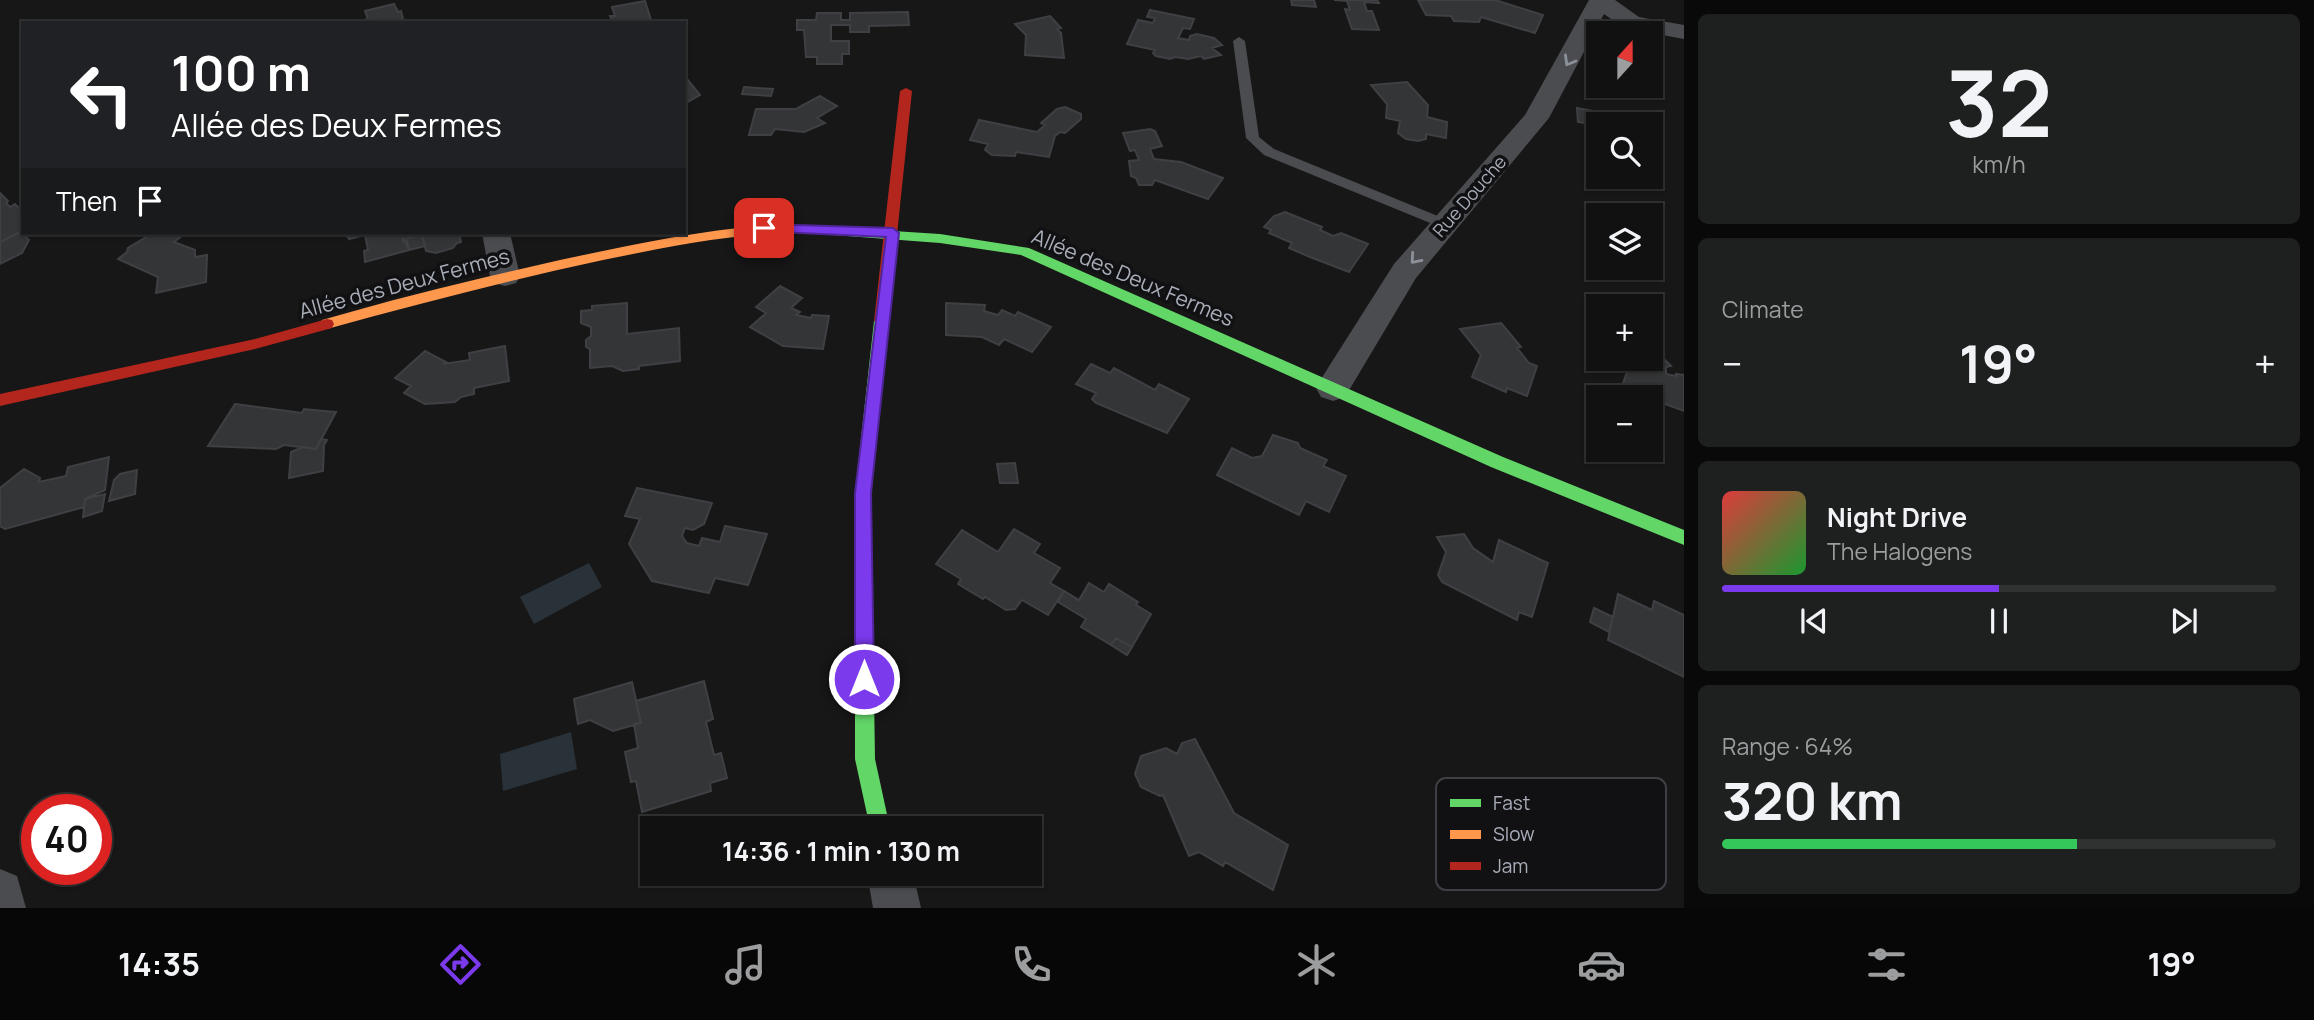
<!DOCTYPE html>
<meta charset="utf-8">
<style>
:root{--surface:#111;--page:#1e1f1f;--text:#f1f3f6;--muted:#9c9d9f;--line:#303131;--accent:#7c3aed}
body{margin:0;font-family:Manrope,sans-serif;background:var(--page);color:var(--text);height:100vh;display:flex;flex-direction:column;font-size:26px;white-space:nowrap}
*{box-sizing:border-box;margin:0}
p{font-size:23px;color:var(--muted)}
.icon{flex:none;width:38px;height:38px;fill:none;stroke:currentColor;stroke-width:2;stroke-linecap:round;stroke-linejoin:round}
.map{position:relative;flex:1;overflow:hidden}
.sheet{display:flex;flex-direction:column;gap:14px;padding:14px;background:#090909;width:630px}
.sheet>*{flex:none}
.guide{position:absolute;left:21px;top:21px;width:665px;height:214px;border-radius:0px;box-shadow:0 2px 5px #0004,0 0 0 2px var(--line);background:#202124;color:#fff;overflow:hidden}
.needle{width:46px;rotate:21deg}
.controls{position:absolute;left:1586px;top:21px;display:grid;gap:14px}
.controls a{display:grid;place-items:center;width:77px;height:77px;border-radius:0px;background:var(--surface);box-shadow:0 2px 5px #0004,0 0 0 2px var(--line);font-size:35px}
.speed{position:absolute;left:21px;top:794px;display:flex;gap:14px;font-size:35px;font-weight:700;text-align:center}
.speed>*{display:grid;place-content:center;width:91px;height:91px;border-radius:50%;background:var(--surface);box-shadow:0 2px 5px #0004,0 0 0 2px var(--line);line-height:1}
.speed .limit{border:10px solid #d22;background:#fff;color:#111}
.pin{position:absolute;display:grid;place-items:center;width:60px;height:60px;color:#fff;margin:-30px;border-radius:14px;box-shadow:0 4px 10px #0006}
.me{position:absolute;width:77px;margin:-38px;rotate:0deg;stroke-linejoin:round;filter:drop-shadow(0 0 5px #0008)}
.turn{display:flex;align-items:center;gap:24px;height:147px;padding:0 35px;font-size:32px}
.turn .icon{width:91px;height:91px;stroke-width:2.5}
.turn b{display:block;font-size:49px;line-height:60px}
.then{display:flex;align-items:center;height:66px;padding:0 35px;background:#0003;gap:14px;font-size:26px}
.big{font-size:52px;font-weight:700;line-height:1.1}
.sheet .tile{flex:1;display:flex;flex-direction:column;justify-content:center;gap:10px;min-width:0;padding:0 24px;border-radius:10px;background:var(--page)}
.sheet .dial{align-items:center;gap:0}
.dial b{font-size:91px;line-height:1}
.song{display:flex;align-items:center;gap:21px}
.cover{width:84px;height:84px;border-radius:10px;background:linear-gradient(135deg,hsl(0 70% 55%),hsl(130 70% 35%))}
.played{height:7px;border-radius:4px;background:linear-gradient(90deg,var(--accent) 50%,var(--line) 50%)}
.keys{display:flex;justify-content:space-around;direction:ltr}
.heat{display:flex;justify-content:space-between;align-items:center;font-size:38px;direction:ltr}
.charge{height:10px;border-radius:5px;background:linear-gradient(90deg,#34c759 64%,var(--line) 0)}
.trip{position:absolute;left:640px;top:816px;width:402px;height:70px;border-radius:0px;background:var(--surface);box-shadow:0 2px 5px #0004,0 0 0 2px var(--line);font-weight:700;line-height:70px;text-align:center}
.tab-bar{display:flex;height:112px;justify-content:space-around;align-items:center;background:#070707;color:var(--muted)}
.tab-bar .icon{width:49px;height:49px}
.tab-bar .current{color:var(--accent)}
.tab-bar b{font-size:32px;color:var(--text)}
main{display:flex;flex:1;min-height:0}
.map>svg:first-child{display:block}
.water{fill:#2a3239}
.building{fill:#343537;stroke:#3f4043;stroke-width:2}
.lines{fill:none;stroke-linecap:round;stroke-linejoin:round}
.lane{fill:#4b4c50;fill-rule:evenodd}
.street{fill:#4b4c50;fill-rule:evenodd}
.fast{fill:#63d668;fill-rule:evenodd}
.slow{fill:#ff974d;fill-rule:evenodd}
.jam{fill:#b3261e;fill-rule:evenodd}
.oneway{stroke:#8c9099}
.route{fill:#7c3aed;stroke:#51269a;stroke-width:2}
.labels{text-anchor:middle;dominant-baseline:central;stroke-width:7;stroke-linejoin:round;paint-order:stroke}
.far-street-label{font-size:18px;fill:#a8adb8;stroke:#111113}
.street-label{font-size:21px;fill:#a8adb8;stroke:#111113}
.key{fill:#111113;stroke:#3e4045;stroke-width:2}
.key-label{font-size:19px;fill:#a8adb8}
</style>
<main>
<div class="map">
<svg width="1684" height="908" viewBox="0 0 1684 908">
<rect width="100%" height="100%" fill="#171717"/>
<!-- water -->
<path class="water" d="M589,563L602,587L534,624L520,597Z
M571,732L577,769L503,791L500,754Z"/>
<!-- building -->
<path class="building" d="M1291,0H1314L1316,7L1292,5Z
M1334,0H1377L1379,3L1364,2L1367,11H1372L1379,30L1352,29L1345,9L1350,10L1347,1Z
M1418,0H1495L1543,15L1535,33L1481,17L1479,22L1454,21L1451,16L1426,15Z
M645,1L652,23H613L610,16H615L612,7Z
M394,4L398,12L401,11L404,23H365L364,20L368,19L365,11Z
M1150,10L1194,19L1190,29L1183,28L1178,38L1189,40L1190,36L1197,34L1214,38L1222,45L1212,48L1221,55L1204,59L1201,56L1188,59L1175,57L1170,59L1156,56L1153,53L1155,50L1127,44L1138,20L1153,23L1155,18L1147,17Z
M908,12L909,25L869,26V32H850V25H831V41H849V54H842V64H817V57H806L804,30H797V20H816L817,13H841V20H850V13Z
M1050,16L1061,28L1057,29L1061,33L1064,58L1025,55L1026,35L1015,24Z
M688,80L700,95L684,104V81Z
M1407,82L1428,105L1427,117L1447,122L1446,138L1426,134V139L1418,141L1406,139L1398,133L1400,121L1386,118L1387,104L1371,85Z
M1622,86H1638L1647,97L1631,96Z
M744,87L773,89L771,96L742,94Z
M820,96L837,106L817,118L825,123L804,132L775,129L771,135H749L756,109H796Z
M1065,107L1081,114V119L1065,133L1060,132L1055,136L1049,157L1016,152L1015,156L992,155L985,150L988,144L970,140L979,120L1037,132L1045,125L1041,123L1057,109Z
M1577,108L1653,123L1656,137L1650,136V124L1598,125L1578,122Z
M1150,129L1155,131L1162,146L1150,149L1154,159L1181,162L1223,178L1208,199L1155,180L1152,185H1139L1136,178L1131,176L1129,161L1139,160L1135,150L1130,151L1123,133Z
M0,193L8,201L6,203L10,207L15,204L23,212V231L0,242Z
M1285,212L1322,227L1320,230L1333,236L1341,233L1368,244L1349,272L1310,257L1289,248L1292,243L1269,233L1271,230L1264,227L1274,216Z
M20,232L29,240L22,253L0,264V242Z
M153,233H186L174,242L195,250V257L207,255L206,282L156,293L158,277L118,259L127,252L128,248Z
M345,233H401L409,250L365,262L364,251L368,250L365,235L349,239Z
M422,233H459L461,242L457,243L453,248L436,253L426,251Z
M422,235L425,246L409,250L407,241L403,242V239Z
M780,286L802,298L791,308L800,312L796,315L811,318L812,315L829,316L823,349L783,346L750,327L766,313L756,307Z
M627,303V334L679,328L680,361L639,366V369L623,371L612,366L590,368V349L586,347V340L591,336V327L581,323V311L592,310V306Z
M946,303L985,305L984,311L998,315L1002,310L1015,316L1018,312L1051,327L1032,352L1004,339L999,345L982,337L946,335Z
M1501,323L1521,347L1517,348L1529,363L1537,366L1527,396L1507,388L1506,392L1472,377L1481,355L1460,329Z
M505,346L509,381L474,388V394L461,397L455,402L425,404L404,393L411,386L395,378L425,351L446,362L443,364L470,360L469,353Z
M1655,350L1671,366L1666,367V374L1676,376V374L1684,375V411L1657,401L1650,404V397L1627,394L1621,389L1627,372L1609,365L1611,359H1650V351Z
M1091,364L1110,373L1114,368L1155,390L1159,384L1189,399L1167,433L1096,403L1092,399L1096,393L1076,384Z
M235,404L302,413L304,409L336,412L316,449L284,445L276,449L208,446Z
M1273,435L1298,443L1300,448L1327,460L1323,466L1346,476L1329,512L1306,501L1299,515L1217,475L1232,448L1252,458L1262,456Z
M321,439L327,440L324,445L323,471L289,478L291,452L303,447L316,449Z
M109,457L105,490L85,499L84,507L5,529L0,526V488L24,469L40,478L39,482L66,476L68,467Z
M1015,463L1018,483H1000L997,464Z
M137,470L135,494L109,501L114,480L120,474Z
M637,488L712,503L704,524L693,530L685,528L682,536L687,543L699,546L702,538L720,542L725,526L767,534L748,585L715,578L709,593L652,581L629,544L640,519L625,516Z
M105,494L102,511L83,517L85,499Z
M1014,529L1040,544L1034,553L1060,568L1050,583L1064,591L1048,615L1022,600L1015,609L1006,610L985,597L983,599L958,584L961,579L936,564L962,530L998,552Z
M1464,534L1473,548L1493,562L1499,540L1548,563L1532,617L1519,612L1517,620L1442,582L1438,575L1446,552L1437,537Z
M1089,583L1104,592L1109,584L1138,602L1136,605L1151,614L1132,647L1116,638L1111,645L1081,627L1086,619L1058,602L1064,591L1079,600Z
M1618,594L1652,610L1654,601L1684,615V677L1608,640Z
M1594,608L1613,617L1609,632L1590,622Z
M1116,638L1132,647L1127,655L1111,645Z
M704,681L713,719L706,722L714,755L721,753L727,778L710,783L711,791L642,812L636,781L631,782L625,752L638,748L634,724L641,723L636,701Z
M632,682L641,723L613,731L590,720L578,724L574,699Z
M1195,739L1234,813L1288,845L1273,890L1225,862L1223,866L1199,852L1189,856L1163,795L1160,796L1141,787L1135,774L1141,756L1166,748L1177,754L1182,743Z"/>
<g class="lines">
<!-- lane -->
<path class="lane" d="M1239,37L1245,41L1259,137L1274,149L1450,221L1452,224L1450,227H1440L1264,155L1246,138L1233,41Z"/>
<!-- street -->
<path class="street" d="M1589,0H1615L1639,17L1684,25V39L1624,28L1604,14L1549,118L1416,278L1345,397L1333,401L1321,397L1316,388L1321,379L1394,264L1525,115Z
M482,233H510L520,276L516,283L505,286L494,283L490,276Z
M0,869L17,876L26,908H0Z
M867,873H913L921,908H873Z"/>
<!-- fast -->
<path class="fast" d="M799,225L940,234L1029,248L1503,457L1684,530V545L1491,467L1021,255L940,243L794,232V226Z
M881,316L888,321L871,493L875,759L890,828H870L855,759V493L874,321Z"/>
<!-- slow -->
<path class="slow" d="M776,225H799L805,229L799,233C732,233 668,247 603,260C510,280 418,304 327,329L320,324L322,320C400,297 480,278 560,260C631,245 703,229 776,225Z"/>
<!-- jam -->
<path class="jam" d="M906,88L912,91L888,321L881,326L874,321L900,91Z
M327,319L332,320L334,324L332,328L255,349L0,406V394L255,339Z"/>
</g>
<!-- one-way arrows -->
<defs><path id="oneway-chevron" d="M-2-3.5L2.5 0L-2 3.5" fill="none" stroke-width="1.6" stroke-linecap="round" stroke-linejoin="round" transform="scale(1.75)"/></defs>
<g class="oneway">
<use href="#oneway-chevron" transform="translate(1569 61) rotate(120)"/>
<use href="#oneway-chevron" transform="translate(1415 259) rotate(131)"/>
</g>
<!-- route -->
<path class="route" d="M764,224L893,228L899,233L871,493L874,679L871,685L864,688L858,685L855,679V493L886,237L759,231L757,228Z"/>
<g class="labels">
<!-- far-street labels -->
<g class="far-street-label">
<text transform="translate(1469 196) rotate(-49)">Rue Douche</text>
</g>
<!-- street labels -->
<g class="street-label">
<text transform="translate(1133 277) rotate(23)">Allée des Deux Fermes</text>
<text transform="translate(404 283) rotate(-15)">Allée des Deux Fermes</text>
</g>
</g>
<!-- legend -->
<rect x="1436" y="778" width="230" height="112" rx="10" class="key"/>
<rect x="1450" y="799" width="31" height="8" fill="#63d668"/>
<rect x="1450" y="830" width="31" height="9" fill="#ff974d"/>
<rect x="1450" y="862" width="31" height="8" fill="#b3261e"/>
<g class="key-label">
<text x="1493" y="810">Fast</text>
<text x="1493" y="841">Slow</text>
<text x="1493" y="873">Jam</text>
</g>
</svg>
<div class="controls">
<a><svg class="needle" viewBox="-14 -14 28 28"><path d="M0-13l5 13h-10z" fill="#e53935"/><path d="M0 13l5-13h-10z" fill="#9c9d9f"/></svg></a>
<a><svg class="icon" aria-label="search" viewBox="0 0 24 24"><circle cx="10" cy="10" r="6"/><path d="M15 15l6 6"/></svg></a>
<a><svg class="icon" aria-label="layers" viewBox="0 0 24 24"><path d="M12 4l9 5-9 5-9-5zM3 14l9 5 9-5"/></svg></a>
<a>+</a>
<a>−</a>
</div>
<div class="speed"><div class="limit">40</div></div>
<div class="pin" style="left:764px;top:228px;background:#d93025"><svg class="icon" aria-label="arrive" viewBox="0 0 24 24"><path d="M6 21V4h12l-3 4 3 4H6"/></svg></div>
<svg class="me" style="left:864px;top:679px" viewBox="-20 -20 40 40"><circle r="17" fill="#7c3aed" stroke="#fff" stroke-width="3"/><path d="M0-11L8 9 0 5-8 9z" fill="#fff"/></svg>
<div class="trip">14:36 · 1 min · 130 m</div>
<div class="guide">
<div class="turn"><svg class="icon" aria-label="left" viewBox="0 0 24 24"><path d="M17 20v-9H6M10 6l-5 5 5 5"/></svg><div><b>100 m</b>Allée des Deux Fermes</div></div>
<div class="then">Then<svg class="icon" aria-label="arrive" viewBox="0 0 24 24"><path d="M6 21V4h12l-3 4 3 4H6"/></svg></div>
</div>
</div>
<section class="sheet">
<div class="tile dial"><b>32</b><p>km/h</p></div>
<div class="tile"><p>Climate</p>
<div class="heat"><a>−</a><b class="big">19°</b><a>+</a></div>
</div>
<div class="tile">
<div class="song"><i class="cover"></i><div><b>Night Drive</b><p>The Halogens</p></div></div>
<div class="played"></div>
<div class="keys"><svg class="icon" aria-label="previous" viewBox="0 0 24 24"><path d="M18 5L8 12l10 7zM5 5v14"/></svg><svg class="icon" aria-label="pause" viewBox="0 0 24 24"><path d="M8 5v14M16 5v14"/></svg><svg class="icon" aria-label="next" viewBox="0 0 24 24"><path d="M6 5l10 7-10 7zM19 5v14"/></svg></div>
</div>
<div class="tile"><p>Range · 64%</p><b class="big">320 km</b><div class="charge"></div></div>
</section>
</main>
<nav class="tab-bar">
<b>14:35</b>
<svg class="icon current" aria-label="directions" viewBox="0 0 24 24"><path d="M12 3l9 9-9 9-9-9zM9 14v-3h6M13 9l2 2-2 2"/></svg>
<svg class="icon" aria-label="music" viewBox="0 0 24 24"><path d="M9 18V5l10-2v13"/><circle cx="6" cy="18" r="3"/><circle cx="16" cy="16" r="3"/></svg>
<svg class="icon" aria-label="phone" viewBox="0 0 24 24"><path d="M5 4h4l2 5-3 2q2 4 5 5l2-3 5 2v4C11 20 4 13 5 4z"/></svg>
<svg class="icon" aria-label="climate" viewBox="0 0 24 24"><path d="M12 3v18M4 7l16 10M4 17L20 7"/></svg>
<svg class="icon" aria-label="car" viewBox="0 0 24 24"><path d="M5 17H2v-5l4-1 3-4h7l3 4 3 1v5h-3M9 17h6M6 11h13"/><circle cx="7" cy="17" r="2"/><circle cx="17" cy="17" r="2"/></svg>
<svg class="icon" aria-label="filters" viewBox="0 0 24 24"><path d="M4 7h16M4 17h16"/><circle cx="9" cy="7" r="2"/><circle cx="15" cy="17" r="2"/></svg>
<b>19°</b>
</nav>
